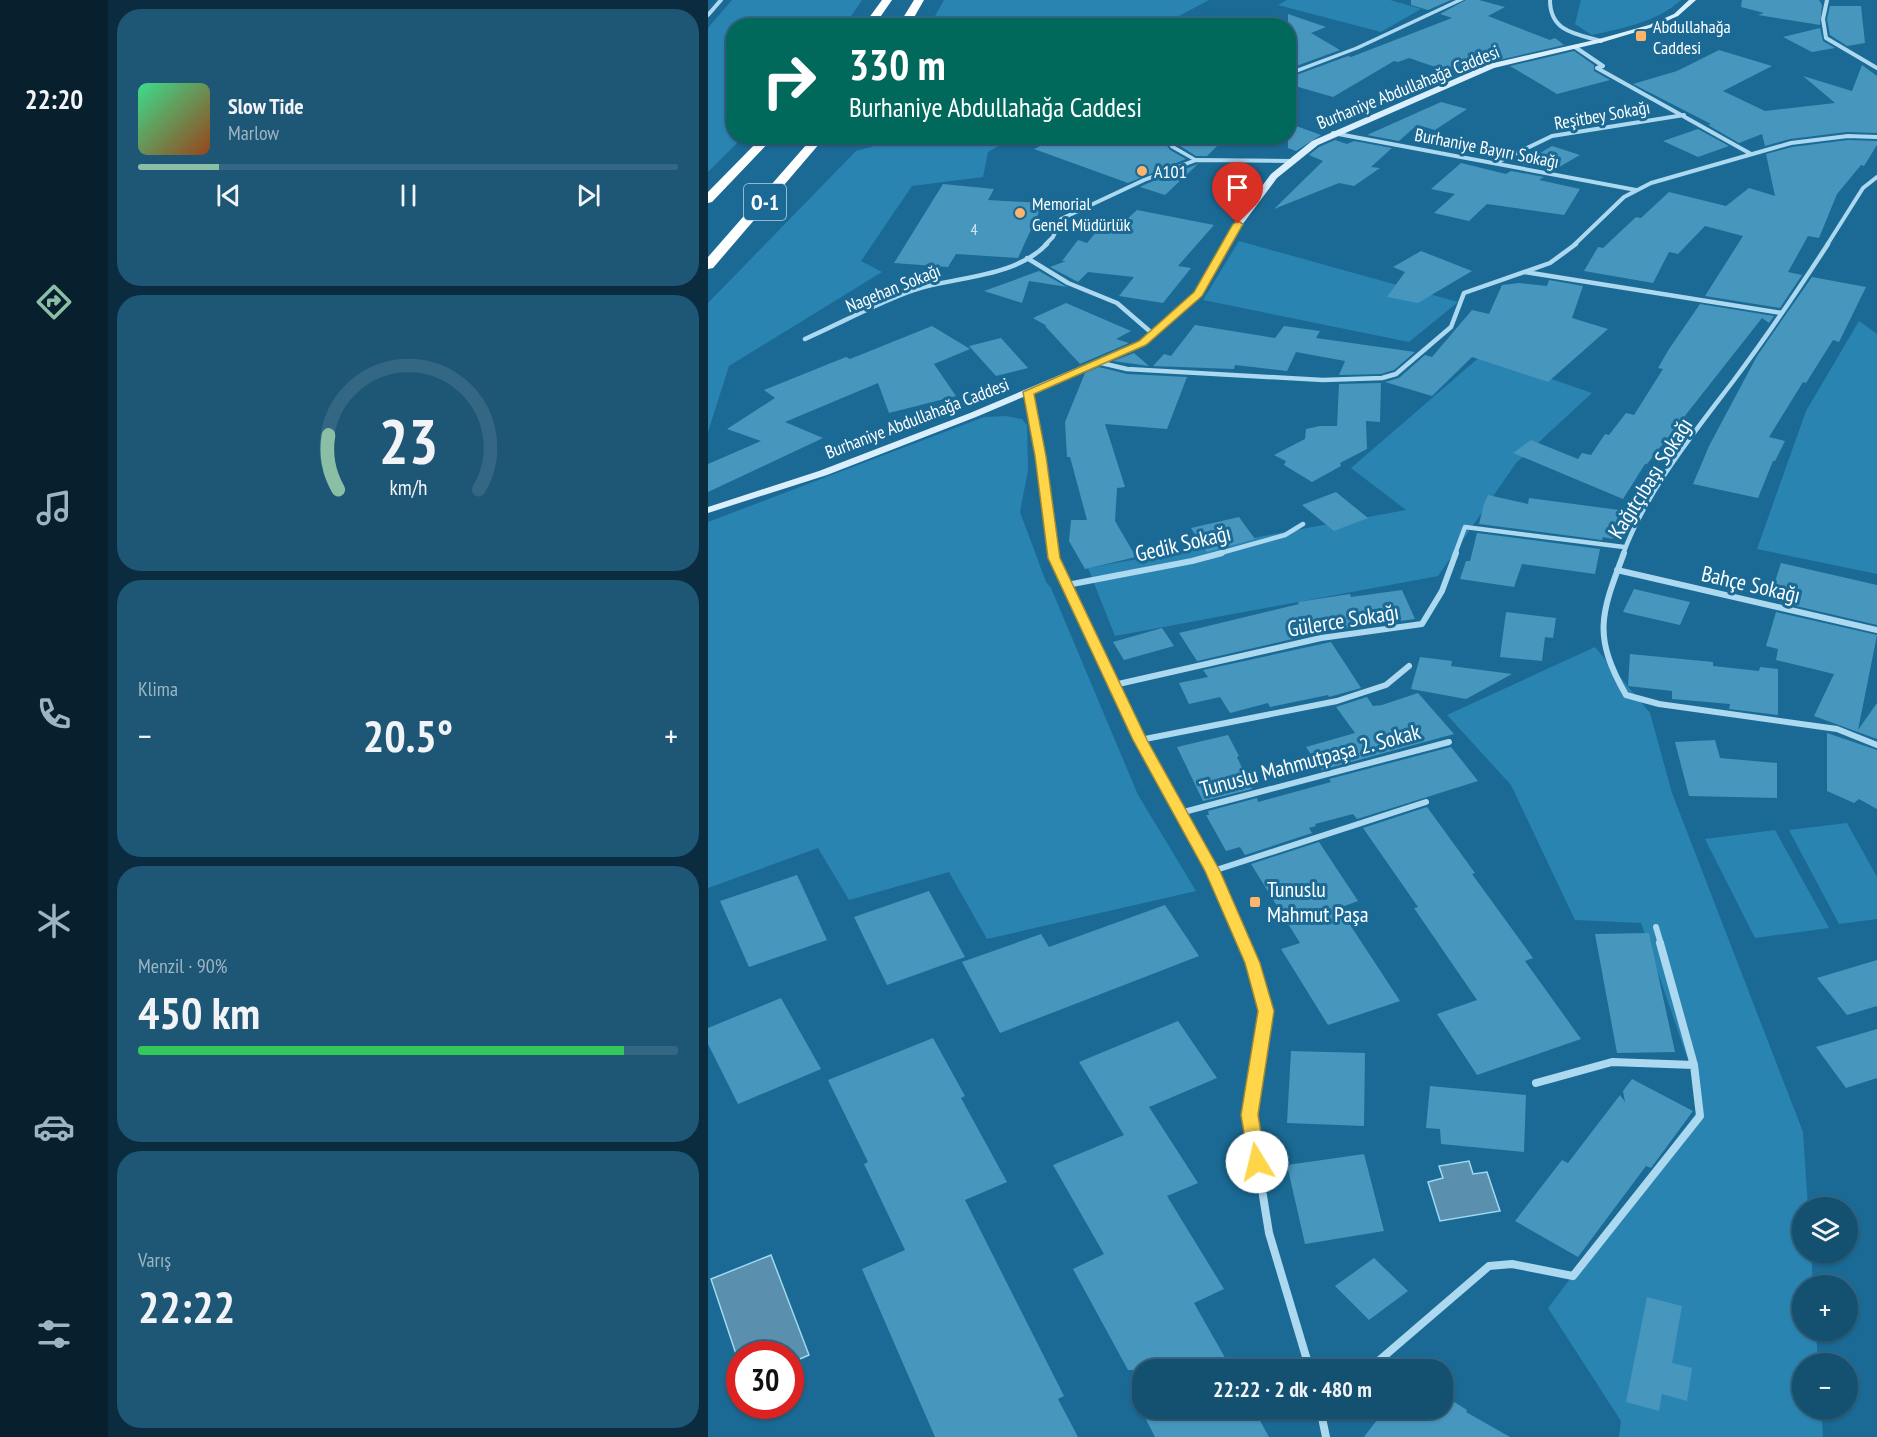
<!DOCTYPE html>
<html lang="tr">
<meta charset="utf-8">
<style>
:root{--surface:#145070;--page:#1d5775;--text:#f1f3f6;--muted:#9db5c3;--line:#336783;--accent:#8abfa5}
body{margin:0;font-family:"PT Sans Narrow",sans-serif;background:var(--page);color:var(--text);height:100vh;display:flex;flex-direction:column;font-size:22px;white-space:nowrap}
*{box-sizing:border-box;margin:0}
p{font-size:20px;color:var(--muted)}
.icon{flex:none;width:33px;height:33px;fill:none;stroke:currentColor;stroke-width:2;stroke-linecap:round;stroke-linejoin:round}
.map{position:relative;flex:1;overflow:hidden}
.sheet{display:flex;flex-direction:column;gap:9px;padding:9px;background:#0b2c3e;width:600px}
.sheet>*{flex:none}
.top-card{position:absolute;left:18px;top:18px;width:570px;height:126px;border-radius:24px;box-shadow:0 2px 4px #0004,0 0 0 2px var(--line);background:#00695c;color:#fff;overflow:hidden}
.tools{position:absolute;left:1084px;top:1197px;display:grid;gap:12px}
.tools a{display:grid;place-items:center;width:66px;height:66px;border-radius:50%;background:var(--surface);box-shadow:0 2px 4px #0004,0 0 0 2px var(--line);font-size:30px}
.speed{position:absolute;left:18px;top:1341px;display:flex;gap:12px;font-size:30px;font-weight:700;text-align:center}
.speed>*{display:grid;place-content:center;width:78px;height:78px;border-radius:50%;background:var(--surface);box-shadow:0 2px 4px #0004,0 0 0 2px var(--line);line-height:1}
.speed .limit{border:9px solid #d22;background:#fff;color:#111}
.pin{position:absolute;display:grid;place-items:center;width:51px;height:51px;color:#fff;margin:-62px -26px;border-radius:50% 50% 50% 0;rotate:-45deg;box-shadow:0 0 6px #0007}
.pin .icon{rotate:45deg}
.me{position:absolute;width:66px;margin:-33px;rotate:351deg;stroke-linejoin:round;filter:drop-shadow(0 0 4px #0008)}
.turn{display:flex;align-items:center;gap:21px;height:126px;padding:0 24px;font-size:27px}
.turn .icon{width:78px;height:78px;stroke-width:2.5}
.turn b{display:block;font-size:42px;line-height:51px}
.big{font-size:45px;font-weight:700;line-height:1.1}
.sheet .widget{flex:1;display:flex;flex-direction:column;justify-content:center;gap:9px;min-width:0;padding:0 21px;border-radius:24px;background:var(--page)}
.sheet .dial{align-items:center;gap:0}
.dial svg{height:156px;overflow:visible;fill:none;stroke:var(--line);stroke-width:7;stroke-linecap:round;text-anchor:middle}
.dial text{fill:var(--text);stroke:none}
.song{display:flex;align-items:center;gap:18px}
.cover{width:72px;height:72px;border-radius:9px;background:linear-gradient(135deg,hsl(150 70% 55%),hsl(20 70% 35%))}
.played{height:6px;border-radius:3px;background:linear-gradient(90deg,var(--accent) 15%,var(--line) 15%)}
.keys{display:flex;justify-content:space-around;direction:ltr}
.heat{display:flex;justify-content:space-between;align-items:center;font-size:33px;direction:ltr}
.charge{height:9px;border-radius:4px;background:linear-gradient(90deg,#34c759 90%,var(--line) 0)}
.trip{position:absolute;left:424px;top:1359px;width:321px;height:60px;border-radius:24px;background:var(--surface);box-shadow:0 2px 4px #0004,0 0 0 2px var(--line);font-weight:700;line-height:60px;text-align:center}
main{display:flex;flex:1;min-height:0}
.dock{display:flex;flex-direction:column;width:108px;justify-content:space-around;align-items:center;background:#08202d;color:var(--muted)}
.dock .icon{width:42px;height:42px}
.dock .active{color:var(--accent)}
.dock b{font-size:27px;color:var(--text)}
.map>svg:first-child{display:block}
.green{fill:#2a84b1}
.water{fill:#5a90ad;stroke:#9fd8f2;stroke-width:1.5}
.building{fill:#4796be}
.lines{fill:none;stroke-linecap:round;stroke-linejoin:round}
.minor-far3{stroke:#acd9f0;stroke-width:4}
.minor-far2{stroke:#acd9f0;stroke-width:4.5}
.minor-far1{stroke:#acd9f0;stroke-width:6}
.minor{stroke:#acd9f0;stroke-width:8}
.tertiary{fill:#acd9f0;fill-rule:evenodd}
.secondary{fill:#daeffb;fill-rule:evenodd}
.motorway{fill:#fff;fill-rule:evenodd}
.route{fill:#ffd54a;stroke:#a68a30;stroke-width:1.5}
.poi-dot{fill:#ffb46b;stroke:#1a6a95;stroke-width:2}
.labels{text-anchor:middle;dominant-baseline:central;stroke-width:6;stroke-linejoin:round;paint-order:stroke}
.far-number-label{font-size:16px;fill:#d1e5ef}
.far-poi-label{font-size:18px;fill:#fff;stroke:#1a6a95;text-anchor:start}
.far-street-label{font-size:18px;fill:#fff;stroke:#1a6a95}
.shield{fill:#1a6a95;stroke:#bad2df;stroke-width:1.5}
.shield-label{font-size:21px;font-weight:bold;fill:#fff}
.street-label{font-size:22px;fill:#fff;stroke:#1a6a95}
.poi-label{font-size:22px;fill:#fff;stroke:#1a6a95;text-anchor:start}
</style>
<main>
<nav class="dock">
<b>22:20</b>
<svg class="icon active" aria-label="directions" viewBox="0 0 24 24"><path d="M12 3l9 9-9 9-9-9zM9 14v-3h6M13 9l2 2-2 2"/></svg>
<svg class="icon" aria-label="music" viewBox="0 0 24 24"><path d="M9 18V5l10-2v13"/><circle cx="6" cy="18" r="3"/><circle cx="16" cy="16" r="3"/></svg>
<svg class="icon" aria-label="phone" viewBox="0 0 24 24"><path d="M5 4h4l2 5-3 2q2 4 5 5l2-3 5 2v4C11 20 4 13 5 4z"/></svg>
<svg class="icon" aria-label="climate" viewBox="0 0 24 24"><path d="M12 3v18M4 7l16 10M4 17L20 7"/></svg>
<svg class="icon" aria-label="car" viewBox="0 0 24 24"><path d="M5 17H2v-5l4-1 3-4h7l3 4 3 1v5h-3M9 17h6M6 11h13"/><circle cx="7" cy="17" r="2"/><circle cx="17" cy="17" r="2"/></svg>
<svg class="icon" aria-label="filters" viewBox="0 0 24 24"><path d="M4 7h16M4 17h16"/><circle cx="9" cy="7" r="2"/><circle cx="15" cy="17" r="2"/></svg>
</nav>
<section class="sheet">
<div class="widget">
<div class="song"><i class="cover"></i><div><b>Slow Tide</b><p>Marlow</p></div></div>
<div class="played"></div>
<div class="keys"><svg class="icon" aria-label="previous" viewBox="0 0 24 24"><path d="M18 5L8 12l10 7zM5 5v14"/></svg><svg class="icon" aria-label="pause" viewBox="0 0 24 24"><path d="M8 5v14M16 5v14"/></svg><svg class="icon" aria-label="next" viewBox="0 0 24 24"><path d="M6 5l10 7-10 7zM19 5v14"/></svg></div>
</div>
<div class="widget dial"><svg viewBox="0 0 100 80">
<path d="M14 69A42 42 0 1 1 86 69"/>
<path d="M14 69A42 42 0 0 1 9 41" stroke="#8abfa5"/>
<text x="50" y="56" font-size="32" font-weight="700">23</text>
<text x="50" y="72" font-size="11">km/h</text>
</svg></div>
<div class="widget"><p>Klima</p>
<div class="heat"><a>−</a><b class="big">20.5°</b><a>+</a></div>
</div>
<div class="widget"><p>Menzil · 90%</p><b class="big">450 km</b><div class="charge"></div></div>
<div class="widget"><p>Varış</p><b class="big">22:22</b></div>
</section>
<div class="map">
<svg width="1169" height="1437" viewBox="0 0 1169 1437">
<rect width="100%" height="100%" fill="#1a6a95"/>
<!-- green -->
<path class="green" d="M24,0H154L137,25L26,26V136L35,137L0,172V28Z
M236,0H501L454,25H222Z
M579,0H682L713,9L673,32L570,5Z
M873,0H973C949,22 915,28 884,35L867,24Z
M198,137H306L280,152L275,177L204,186L153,261L174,272L21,366L0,432V303L148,151Z
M531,241L750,302L701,342L495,300Z
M1151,321L1169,334V574L1049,549L1098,411Z
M774,355L884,393L808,463L730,576L407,636L380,568L698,510L643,468Z
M298,416L314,419L319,425L320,470L312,512L338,582L343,588L430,795L488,891L279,939L241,872L141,900L110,848L0,888V522L276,417Z
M887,647L942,713L964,793L1095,1132L1100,1207L1095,1208V1252L1103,1253L1105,1285L1095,1286V1330L1108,1331L1110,1363L1095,1364V1408L1113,1409L1115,1437H911L913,1421L840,1308L995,1104L933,923L867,920L803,785L739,715Z
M1139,823L1169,877V919L1131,924L1081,830Z
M1067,830L1121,928L1047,938L997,839Z"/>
<!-- water -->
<path class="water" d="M761,1161L765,1174L779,1172L792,1211L732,1221L720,1182L735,1178L731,1166Z
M63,1255L101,1355L83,1363L82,1354H32L31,1363L3,1279Z"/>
<!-- building -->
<path class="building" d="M703,0H743L720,10L703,5Z
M758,0H771L797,7L780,16L842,40L847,38L856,45L791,60L784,55L774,60L770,58L739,71L701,58L690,62L686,61L625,97L580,84V78L640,56L643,57L744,18L732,14Z
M1034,0H1111L1114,5L1112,25L1050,15L1056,13L1033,7Z
M1122,6H1153L1157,43L1139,46L1122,35L1119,19Z
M580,14L618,27L603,33L632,50L580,69Z
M1112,28L1115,41L1127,48L1104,52L1075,37Z
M1011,50L1064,66L1015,91L1057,111L1127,103L1095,76L1144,91L1154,65L1169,76V133L1139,132L1082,139L1057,146L1054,134L1031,143L1000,125L1003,124L925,84L969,71Z
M866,51L886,65V71L902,80L849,94L802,66Z
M733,102L759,109L727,130L709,125L691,141L659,135Z
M580,123L613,135L588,151L580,148Z
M990,129L1021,146L990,157L955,141Z
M352,136H452L462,150L478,159L420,183L326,149Z
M464,136H489L511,144L499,156H488L469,144Z
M627,140L639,144L646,141L684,148L663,167L672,168L646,186L631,183L566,209L615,161L601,155L611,147Z
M1140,140L1169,141V145L1156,166L1153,165L1129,194L1111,238L1100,236L1080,272L1094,275L1072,308L997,296L1035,236L997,226L970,254L961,252L945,283L876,271L890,247L895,248L928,217L933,218L961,192L1018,206L1041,188L1067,196L1058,154L1084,147Z
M844,146L872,155L846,170L814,164Z
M753,163L798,174L803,171L836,177L831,180L872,189L856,215L779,204L761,221L726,213L747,194L723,189Z
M490,164L457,195L432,187L438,184Z
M235,184L286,189L280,200L335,203L310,258L248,254L240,267L186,263Z
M429,210L506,225L470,266L483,268L455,303L411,296L426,277L380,272L370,282L342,267L358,261H354L370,240L379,243L399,219L416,222Z
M713,251L764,271L710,303L679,297L697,272L685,267Z
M331,271L359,287L321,281L314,303L276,291Z
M1104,277L1158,287L1131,342L1125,340L1098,383L1095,382L1061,437L1077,441L1067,461H1065L1050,498L985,484L1001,446L1049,356Z
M841,280L875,286L864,318L900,329L840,382L764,357L724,396L677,382L691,378L717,355L724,357L764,310L781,314L794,285L811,283L839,286Z
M358,303L423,331L408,339L421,343L372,364L337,326H339L325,318Z
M992,304L1066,316L1061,323L1054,318L939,464H937L915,499L805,453L823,440L870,459L874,453L883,455L897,434L901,435L918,413L926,415L955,369L950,368L961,349Z
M487,325L567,338L576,326L612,331L608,338L707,352L686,370L673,374L631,375L637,361L588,352L579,371L527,365L526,369L445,366L456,354L463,356Z
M224,326L262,349L226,364L248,396L181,413L170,383L77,422L115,438L0,492V464L53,441L19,429L67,398L56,390L138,357L142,359Z
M293,338L320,368L288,376L261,346Z
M426,353L441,366L405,361Z
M391,367L419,374L479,377L459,429L397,424L417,487L409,488L407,521L428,557L377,569L361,541L363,520H379L362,457H359L357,422L377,373Z
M673,383L672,422L658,421L659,449L632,463L633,466L604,482L576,465L578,461L566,455L597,439L598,429L612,426H629L631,384Z
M628,492L660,518L626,531L594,505Z
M780,495L820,504L821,498L911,510L905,539L895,537L894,540L771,524L776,504Z
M531,517L547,539L499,552L483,528Z
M769,533L892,549L887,574L814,564L806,587L752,579L758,561H762Z
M1073,563L1169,585V625L1071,602L1073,596L1063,594Z
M926,589L982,602L972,625L915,612Z
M694,590L707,619L591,635L593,637L489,661L471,633L591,604L590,602L642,594L643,597Z
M798,612L848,618L845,638L837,637L834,661L792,657Z
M1068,612L1169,635L1150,730L1169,703V739L1106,716L1126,674L1068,660L1070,649L1058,646Z
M454,628L466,646L416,660L405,642Z
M623,642L653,688L621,697L620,695L562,707L560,703L522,713L512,697L481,704L471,683L500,677L495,670Z
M922,654L1005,662V666L1051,671L1052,667L1070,669V715L1021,709L1022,704L964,699V691L920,686Z
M712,657L744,661L743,666L804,674L758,699L703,689Z
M710,693L746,734L614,770L598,747L647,733L628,707L659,697L665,706L674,705Z
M1119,733L1169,750V809L1151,799L1146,803L1119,791Z
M520,735L531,756L529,757L544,789L495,801L469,747Z
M1007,740L1012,758L1069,763V798L981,796L967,742Z
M743,747L770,781L649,819L645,814L607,824L608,826L601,828L604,833L537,855L532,847L518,851L498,815H501L500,811L549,798L550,802L623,782L621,779Z
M719,807L767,873L764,874L825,958L817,961L873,1039L769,1075L729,1014L769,1000L706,908L710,907L655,828Z
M611,842L650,901L631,908L692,1001L620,1025L573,949L592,943L543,864Z
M89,875L119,940L41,967L12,901Z
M221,891L257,957L179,985L146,917Z
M457,905L491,956L292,1033L254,962L333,934L341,947Z
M941,933L967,1052L909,1053L887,934Z
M1169,960V1006L1139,1015L1109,978Z
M73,998L113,1069L30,1104L0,1044V1028Z
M470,1021L509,1078L441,1107L490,1183L459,1196L516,1289L486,1303L524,1370H420L365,1269L396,1254L345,1165L416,1135L371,1062Z
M1169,1029V1078L1138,1088L1108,1047Z
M225,1038L257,1096L253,1098L299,1182L257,1200L356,1396L350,1399L370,1437H227L154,1269L197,1250L156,1164L160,1162L120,1080Z
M583,1051L657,1053L656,1126L579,1123Z
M924,1079L985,1111L943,1168L938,1166L870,1257L807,1221L854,1160L860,1163L912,1095L917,1102L915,1091Z
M722,1086L818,1095L816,1152L733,1144L732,1129L718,1128Z
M656,1154L676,1231L597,1244L579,1165Z
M666,1258L700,1291L661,1320L627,1286Z
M939,1297L974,1306L964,1363L984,1368L979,1401L954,1394L951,1411L918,1402Z
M735,1395L759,1410L758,1412L802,1437H656L678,1408H735Z
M432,1408H545L561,1437H447Z"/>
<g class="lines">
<!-- minor-far3 -->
<path class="minor-far3" d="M842,0C842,32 868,34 893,41
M1119,0L1115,19L1118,38L1169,68
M0,15L13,0
M867,47L895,66L889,68L1043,154
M625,133L928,190
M788,163L844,136L976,115
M337,245L345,237L353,219L436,180L488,160L585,161
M866,245L916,197L943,183L1083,143L1140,136L1169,137
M1119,245L1155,188L1169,177"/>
<!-- minor-far2 -->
<path class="minor-far2" d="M319,258L360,283L409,303L445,334
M817,272L1074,313
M97,339C133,323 169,303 206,290C249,276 306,278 339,244
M389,362L419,369L615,380L674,378L688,374L743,327L756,293L842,263L868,244
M321,392L345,554
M509,554L577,535L595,524
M747,554L757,527L916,547
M915,554C939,490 985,434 1026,380C1059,336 1090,290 1120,244"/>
<!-- minor-far1 -->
<path class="minor-far1" d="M345,553L432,740L505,871L536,944
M916,553C893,614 884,635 918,695L951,704L1129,729L1169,745
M909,570L1169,630
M359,585L484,561L514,553
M406,685L613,638L714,624L734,591L748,553
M432,740L629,701L678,685L701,666
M472,813L741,742
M505,871L718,802
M948,927L953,944"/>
<!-- minor -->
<path class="minor" d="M535,943L558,1011L542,1115L561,1233L602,1370
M828,1083L904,1062L986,1065
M660,1370L781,1266L804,1264L865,1276L992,1116L986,1065L952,943
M612,1408L618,1437"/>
<!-- tertiary -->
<path class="tertiary" d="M748,0H756L651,49L580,76V72L647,47Z
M454,136H461L467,146L491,160L486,161L463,148Z"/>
<!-- secondary -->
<path class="secondary" d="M981,0H988L970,16L945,27L895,42L786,68L610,145L569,178L534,225L493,296L438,345L268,417L119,475L0,513V507L111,471L262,413L432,341L486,293L526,224L563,174L604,141L781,64L891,39L941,25L966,14Z"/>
<!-- motorway -->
<path class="motorway" d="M174,0H184L166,26H155Z
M206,0H216L201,26H190Z
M55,136H67L4,202L0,203V192Z
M106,136H118L5,268L0,269V257Z
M146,136L140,140L134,137V136Z"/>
</g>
<!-- route -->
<path class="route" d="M530,221L535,224L494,296L438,345L326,394L338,456L352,558L439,740L512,871L552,963L566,1011L550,1115L558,1162L556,1167L549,1169L543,1167L541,1162L533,1115L550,1011L537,963L497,871L425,740L340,558L327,456L315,392L431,341L486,292L525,224Z"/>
<!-- markers -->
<g class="poi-dot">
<rect x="927" y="30" width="12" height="12" rx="3"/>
<circle cx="434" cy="171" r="6"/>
<circle cx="312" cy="213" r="6"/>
<rect x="541" y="896" width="12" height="12" rx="3"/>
</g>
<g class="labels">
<!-- far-number labels -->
<g class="far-number-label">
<text x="266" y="229">4</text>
</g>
<!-- far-poi labels -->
<g class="far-poi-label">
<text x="945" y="26">Abdullahağa<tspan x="945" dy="21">Caddesi</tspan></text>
<text x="446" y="171">A101</text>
<text x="324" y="203">Memorial<tspan x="324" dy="21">Genel Müdürlük</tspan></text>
</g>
<!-- far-street labels -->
<g class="far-street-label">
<text transform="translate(700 87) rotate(-22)">Burhaniye Abdullahağa Caddesi</text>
<text transform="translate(894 115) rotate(-10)">Reşitbey Sokağı</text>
<text transform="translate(779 148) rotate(11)">Burhaniye Bayırı Sokağı</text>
<text transform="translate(185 288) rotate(-22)">Nagehan Sokağı</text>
<text transform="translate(209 418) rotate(-21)">Burhaniye Abdullahağa Caddesi</text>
</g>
<!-- shield labels -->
<rect class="shield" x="36" y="184" width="42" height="36" rx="4.5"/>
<g class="shield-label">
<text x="57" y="202">O-1</text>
</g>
<!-- street labels -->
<g class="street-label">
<text transform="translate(942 478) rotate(-58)">Kağıtçıbaşı Sokağı</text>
<text transform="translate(475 543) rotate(-13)">Gedik Sokağı</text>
<text transform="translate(1043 584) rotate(13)">Bahçe Sokağı</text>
<text transform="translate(635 620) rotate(-9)">Gülerce Sokağı</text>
<text transform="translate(602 760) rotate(-15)">Tunuslu Mahmutpaşa 2. Sokak</text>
</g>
<!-- poi labels -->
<g class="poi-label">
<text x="559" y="889">Tunuslu<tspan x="559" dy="25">Mahmut Paşa</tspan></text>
</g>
</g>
</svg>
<div class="tools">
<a><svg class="icon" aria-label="layers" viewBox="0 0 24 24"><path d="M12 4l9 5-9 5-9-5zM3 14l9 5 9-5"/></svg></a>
<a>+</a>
<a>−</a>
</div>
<div class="speed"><div class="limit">30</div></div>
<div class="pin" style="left:530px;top:224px;background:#d93025"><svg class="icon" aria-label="arrive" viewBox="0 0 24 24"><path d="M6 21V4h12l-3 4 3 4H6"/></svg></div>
<svg class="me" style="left:549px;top:1162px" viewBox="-20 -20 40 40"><circle r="19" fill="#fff"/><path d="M0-13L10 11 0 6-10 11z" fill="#ffd54a"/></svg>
<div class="trip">22:22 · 2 dk · 480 m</div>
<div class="top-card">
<div class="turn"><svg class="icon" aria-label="right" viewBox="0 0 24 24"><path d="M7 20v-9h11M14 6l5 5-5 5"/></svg><div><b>330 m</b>Burhaniye Abdullahağa Caddesi</div></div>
</div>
</div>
</main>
